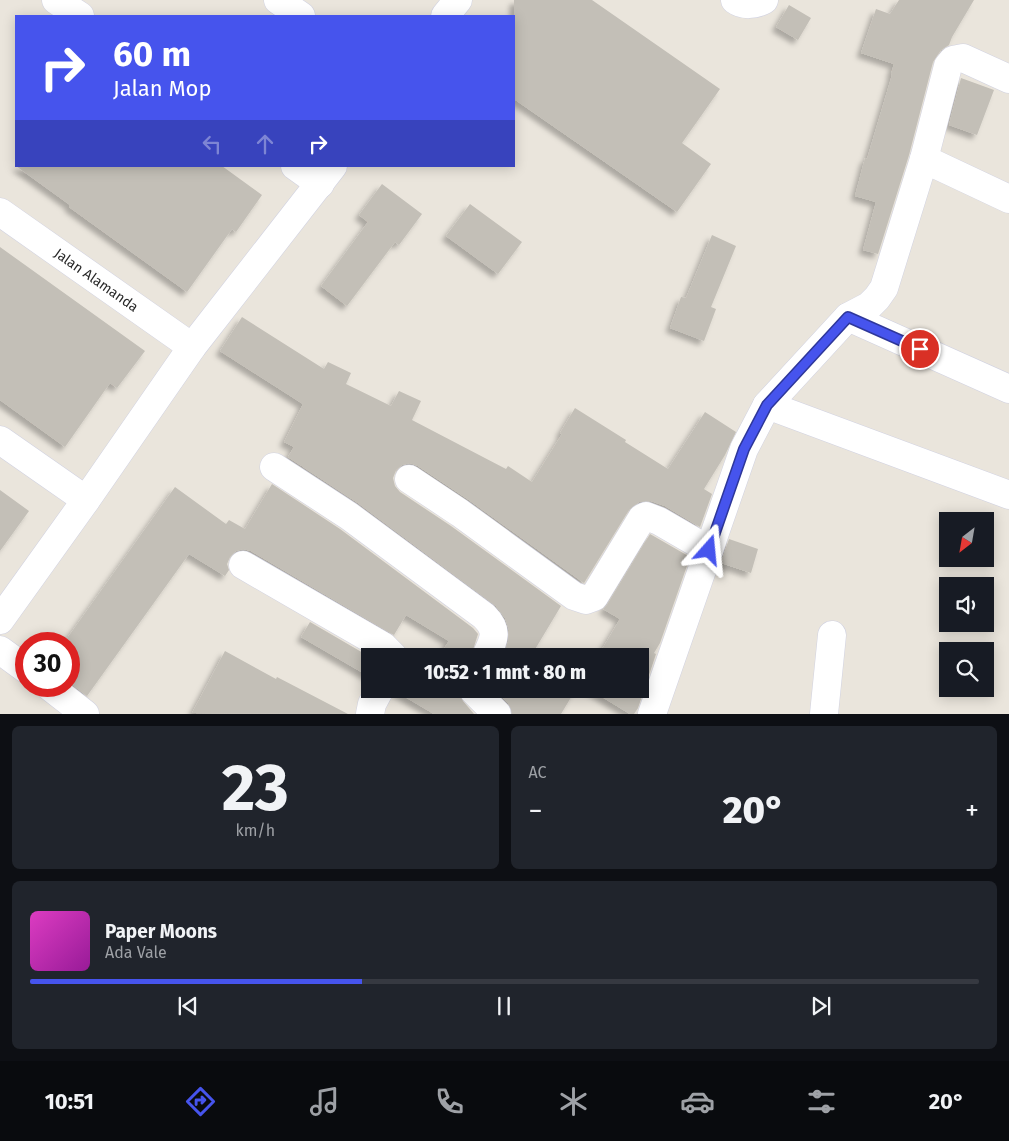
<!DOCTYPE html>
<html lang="id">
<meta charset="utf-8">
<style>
:root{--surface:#171b24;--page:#20242c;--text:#f1f3f6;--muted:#9ea1a6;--line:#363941;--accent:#4654ed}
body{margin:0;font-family:"Fira Sans",sans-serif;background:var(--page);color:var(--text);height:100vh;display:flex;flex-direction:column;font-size:19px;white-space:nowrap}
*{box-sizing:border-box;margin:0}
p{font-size:16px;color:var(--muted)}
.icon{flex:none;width:28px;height:28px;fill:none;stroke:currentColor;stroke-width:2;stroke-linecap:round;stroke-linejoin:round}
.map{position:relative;height:714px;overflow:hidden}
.details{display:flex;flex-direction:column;gap:12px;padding:12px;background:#0d0f14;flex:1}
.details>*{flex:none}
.banner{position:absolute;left:15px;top:15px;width:500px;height:152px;border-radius:0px;box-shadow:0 2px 12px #0003;background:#4654ed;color:#fff;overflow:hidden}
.needle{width:32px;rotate:211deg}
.fabs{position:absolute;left:939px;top:512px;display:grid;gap:10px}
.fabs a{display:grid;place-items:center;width:55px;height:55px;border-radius:0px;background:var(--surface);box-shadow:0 2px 12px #0003;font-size:25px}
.speed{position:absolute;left:15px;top:632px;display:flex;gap:10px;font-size:25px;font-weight:700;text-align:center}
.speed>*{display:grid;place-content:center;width:65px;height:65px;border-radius:50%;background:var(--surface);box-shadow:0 2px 12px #0003;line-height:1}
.speed .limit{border:8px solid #d22;background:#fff;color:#111}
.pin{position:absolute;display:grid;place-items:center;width:42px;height:42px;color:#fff;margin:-21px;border:2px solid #fff;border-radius:50%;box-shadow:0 1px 5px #0007}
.me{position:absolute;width:55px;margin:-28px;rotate:18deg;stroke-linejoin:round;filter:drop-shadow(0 0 4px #0008)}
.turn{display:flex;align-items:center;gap:18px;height:105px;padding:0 15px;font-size:22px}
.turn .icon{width:65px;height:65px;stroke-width:2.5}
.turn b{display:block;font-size:35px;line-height:42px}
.lanes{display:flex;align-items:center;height:48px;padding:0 15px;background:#0003;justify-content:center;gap:25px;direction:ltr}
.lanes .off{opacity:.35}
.big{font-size:38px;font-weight:800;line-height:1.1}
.details .card{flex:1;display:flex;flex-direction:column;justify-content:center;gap:8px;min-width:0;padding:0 18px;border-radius:8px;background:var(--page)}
.details .dial{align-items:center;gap:0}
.dial b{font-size:65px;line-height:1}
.song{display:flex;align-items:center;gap:15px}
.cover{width:60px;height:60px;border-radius:8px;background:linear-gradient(135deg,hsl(310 70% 55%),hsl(300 70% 35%))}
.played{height:5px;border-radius:2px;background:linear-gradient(90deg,var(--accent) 35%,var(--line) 35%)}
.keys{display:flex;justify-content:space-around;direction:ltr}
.heat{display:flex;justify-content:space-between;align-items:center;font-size:28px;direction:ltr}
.details .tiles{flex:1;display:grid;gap:12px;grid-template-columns:1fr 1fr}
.card:last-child{grid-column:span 2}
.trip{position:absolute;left:361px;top:648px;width:288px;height:50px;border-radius:0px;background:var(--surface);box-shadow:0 2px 12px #0003;font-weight:800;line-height:50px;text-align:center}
.dock{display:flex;height:80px;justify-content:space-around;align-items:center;background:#090b0e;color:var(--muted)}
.dock .icon{width:35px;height:35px}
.dock .active{color:var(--accent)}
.dock b{font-size:22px;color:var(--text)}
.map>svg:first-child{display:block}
.building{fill:#c3bfb7;filter:url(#shadow)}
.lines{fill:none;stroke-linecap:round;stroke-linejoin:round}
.minor-casing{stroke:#d1d2e1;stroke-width:29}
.minor{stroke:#fff;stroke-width:28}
.route-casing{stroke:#2e379a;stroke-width:12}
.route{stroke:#4654ed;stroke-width:9}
.labels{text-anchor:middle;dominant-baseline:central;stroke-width:4;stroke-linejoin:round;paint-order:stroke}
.street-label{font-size:14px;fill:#292929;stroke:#fff}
</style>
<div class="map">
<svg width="1009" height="714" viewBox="0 0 1009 714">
<defs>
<filter id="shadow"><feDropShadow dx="-4.5" dy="4.5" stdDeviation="2.5" flood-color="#0004"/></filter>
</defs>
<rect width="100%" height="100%" fill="#eae5dc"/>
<!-- building -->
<path class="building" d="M514,0H592L720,89L682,143L711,164L677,212L514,99Z
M899,0H974L952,37L949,45L941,50L933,62L909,155L878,254L863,250L876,202L855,196L865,158L867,159L892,75L891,74L894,64L861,53L876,9L890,14Z
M789,5L811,18L798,40L776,27Z
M961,78L994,90L977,135L949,125Z
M16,166H222L262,195L236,232L232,229L187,292L69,207L70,205Z
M382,184L422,214L399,245L395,242L347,306L321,286L368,222L359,215Z
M470,204L522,242L498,274L446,236Z
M712,235L736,246L711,307L716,309L704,341L670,328L681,297L686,298Z
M0,247L145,351L117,388L110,383L65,447L0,400Z
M242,317L324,369L328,362L351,373L346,384L391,406L399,391L421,401L412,420L506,469L508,466L532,482L562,434L560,433L575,408L626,440L625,442L668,469L705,412L736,432L725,455L704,489L712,494L700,527L665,506L651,501L639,502L629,510L584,583L469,500L418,466L410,463L402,465L396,470L393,478L395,486L400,492L451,526L561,606L534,651L536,652L533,656H503L508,642L509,630L505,618L496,606L358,503L288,457L294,447L284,442L303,404L220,351Z
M272,484L340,529L473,628L478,634L471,656H439L449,641L406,615L394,635L251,551L243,549L236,551L230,557L227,564L229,570L225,576L189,554L87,696L69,682V644H63L175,487L226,524L229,520L245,529Z
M0,490L29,511L0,551Z
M650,534L690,557L660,643L654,653L656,654L638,708L634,714H630L589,689H640V656H598L620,619L603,609L607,605Z
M729,539L758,549L751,573L721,563Z
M310,622L370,657V677L301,637Z
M225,651L276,679L277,677L348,714L192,713Z
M396,689H458L463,701L474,714H434L395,691Z
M494,689H576L561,714H512L508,703Z"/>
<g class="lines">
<defs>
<g id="minor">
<path d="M56,0L80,16"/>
<path d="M278,0L301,16"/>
<path d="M735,0C743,6 755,5 764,0"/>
<path d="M445,16L458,0"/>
<path d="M924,159L948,66L953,60L963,58L1009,79"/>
<path d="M295,166L320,184"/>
<path d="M1009,199L924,159L884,288L877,298L869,306L848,317L767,405L1009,495"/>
<path id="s1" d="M0,212L192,347"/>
<path d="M848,317L1009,389"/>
<path d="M0,440L86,500"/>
<path d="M274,467L349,516L484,616C499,631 494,639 486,656"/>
<path d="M409,479L460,513L574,596L586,600L594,597L642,518L646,516L659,521L709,550"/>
<path d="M243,565L383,646L393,656"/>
<path d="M0,620L86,500L192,347L333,166"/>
<path d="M0,650L26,669"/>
<path d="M49,686L85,714"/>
<path d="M474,689V691L497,714"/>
<path d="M370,714L372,704L380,689"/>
<path d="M652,714L744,449L767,405"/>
<path d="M824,714L832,635"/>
</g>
</defs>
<!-- minor casing -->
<use href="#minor" class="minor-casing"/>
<!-- minor -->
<use href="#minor" class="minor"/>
</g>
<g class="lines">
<defs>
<path id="route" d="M709,550L744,449L767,405L848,317L920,349"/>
</defs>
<!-- route casing -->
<use href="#route" class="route-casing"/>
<!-- route -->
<use href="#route" class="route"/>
</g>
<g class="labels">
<!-- street labels -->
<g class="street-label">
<text stroke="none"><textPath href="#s1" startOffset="118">Jalan Alamanda</textPath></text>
</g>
</g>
</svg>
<div class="fabs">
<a><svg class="needle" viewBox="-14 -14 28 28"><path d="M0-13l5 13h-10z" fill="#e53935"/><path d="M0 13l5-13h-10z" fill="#9ea1a6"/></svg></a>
<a><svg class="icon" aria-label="sound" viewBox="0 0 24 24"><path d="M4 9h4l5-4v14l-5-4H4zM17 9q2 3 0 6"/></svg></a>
<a><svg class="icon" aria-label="search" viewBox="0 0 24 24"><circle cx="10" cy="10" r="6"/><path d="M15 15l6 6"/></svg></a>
</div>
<div class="speed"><div class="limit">30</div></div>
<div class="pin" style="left:920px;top:349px;background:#d93025"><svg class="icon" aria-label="arrive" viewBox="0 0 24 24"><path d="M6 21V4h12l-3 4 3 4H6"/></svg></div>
<svg class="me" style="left:709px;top:550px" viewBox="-20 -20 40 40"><path d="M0-17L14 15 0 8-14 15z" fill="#4654ed" stroke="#fff" stroke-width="4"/></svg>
<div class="trip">10:52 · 1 mnt · 80 m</div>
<div class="banner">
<div class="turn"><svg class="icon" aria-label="right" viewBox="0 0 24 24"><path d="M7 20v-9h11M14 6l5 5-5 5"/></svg><div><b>60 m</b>Jalan Mop</div></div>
<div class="lanes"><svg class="icon off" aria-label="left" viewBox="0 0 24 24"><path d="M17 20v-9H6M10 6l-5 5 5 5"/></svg><svg class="icon off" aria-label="ahead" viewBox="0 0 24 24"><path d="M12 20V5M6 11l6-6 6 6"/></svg><svg class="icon" aria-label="right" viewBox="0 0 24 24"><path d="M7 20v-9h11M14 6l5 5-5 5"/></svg></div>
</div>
</div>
<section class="details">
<div class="tiles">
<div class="card dial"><b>23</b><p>km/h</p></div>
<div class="card"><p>AC</p>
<div class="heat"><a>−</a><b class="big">20°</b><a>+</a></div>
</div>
<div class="card">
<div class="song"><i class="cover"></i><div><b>Paper Moons</b><p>Ada Vale</p></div></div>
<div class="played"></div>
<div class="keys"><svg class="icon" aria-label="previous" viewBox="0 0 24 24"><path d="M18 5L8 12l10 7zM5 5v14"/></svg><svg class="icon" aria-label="pause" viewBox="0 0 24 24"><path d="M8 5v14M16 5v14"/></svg><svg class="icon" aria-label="next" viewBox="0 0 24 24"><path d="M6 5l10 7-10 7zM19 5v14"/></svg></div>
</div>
</div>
</section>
<nav class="dock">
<b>10:51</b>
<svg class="icon active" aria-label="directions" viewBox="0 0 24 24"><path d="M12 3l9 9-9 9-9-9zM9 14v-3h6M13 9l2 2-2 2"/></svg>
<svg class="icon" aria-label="music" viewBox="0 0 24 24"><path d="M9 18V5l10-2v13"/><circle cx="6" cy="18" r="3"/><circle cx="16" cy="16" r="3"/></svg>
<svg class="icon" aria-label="phone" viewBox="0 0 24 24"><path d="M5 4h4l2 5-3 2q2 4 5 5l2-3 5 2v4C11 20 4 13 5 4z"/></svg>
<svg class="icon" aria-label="climate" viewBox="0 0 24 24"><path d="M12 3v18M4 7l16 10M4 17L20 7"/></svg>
<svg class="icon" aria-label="car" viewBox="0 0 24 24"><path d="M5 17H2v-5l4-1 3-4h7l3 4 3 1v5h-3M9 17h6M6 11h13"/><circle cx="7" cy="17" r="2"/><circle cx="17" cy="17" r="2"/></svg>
<svg class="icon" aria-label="filters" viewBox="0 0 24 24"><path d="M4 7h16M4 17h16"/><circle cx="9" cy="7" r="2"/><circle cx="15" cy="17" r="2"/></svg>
<b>20°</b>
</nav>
